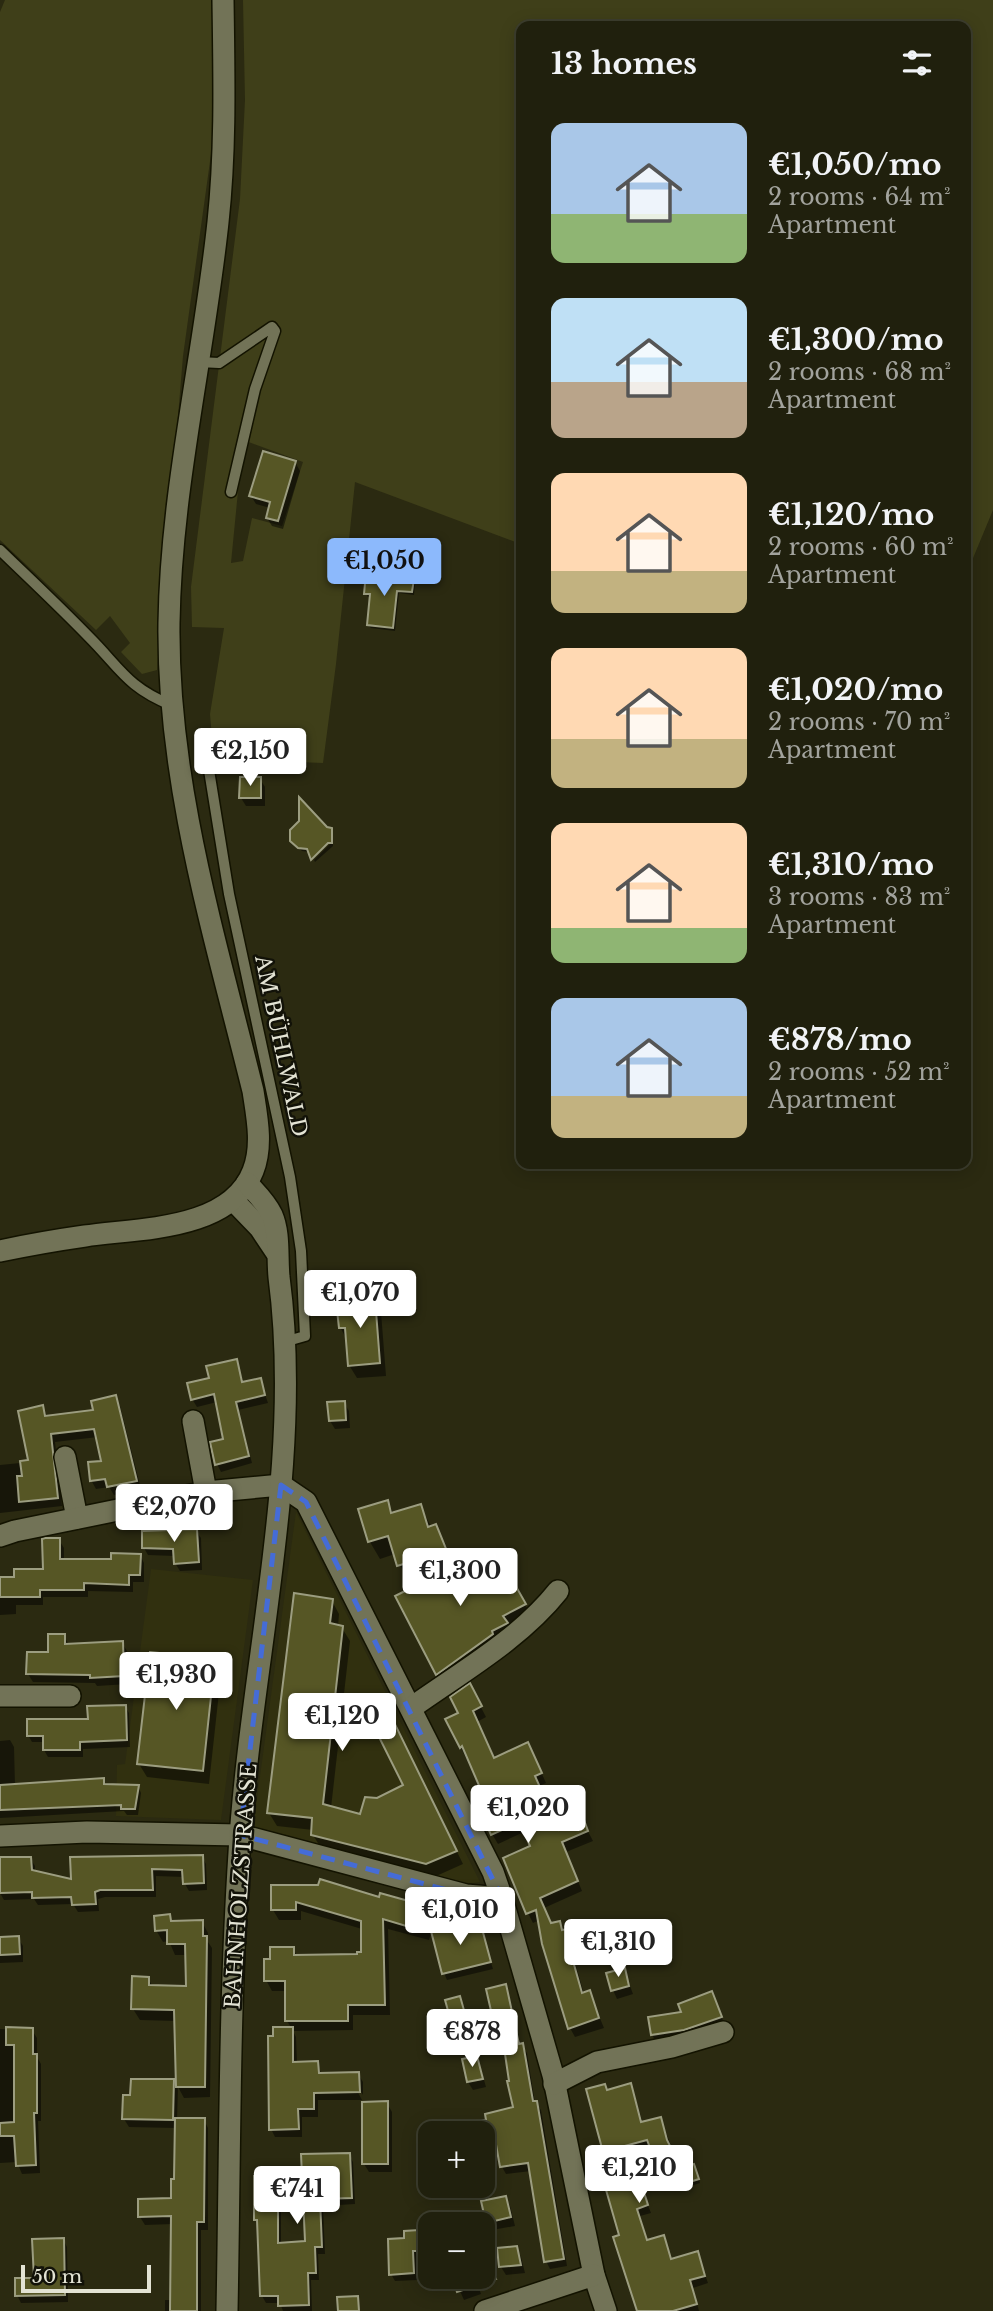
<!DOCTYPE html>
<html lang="en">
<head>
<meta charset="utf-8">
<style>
	:root { --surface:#20200d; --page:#282816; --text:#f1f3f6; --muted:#a2a39d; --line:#3d3e2e; --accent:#8cb9fc }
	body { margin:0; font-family:"Libre Baskerville",serif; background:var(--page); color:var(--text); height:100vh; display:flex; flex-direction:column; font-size:26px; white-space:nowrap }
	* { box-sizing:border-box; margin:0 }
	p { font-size:23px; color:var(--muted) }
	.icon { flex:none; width:38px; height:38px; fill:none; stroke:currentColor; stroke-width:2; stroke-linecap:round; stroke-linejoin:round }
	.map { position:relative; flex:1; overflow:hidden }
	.drawer { position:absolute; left:516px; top:21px; width:455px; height:1148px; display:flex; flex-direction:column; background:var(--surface); border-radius:14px; box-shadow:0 4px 18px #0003,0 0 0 2px var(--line) }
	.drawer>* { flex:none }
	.controls { position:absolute; left:418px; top:2121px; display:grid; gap:14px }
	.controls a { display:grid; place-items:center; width:77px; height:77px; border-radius:14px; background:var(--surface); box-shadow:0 4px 18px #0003,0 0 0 2px var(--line); font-size:35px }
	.scale { position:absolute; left:21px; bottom:18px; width:130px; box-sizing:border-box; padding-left:7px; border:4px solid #e3e3d4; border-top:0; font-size:19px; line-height:24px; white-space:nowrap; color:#e3e3d4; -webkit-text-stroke:5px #121208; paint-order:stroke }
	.price { position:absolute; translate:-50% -60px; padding:0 16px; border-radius:7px; background:#fff; color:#222; font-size:23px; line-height:46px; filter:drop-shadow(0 2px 4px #0008) }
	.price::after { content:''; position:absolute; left:50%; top:42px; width:21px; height:16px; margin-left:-10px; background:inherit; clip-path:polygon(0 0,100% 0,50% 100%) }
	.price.current { background:var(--accent); color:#111 }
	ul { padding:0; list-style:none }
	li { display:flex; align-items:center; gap:21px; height:175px; padding:0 35px }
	li span { display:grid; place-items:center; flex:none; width:196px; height:140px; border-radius:14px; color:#555 }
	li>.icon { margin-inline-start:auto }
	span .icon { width:84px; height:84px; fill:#fffc; stroke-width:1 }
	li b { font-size:30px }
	h2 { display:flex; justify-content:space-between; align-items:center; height:84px; padding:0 35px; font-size:30px }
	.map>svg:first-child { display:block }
	.built { fill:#31300f }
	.green { fill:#3f3f19; fill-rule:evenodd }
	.shadow { fill:#0007 }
	.building { fill:#565625; stroke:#9c9d80; stroke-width:2 }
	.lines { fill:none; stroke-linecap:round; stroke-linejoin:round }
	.lane-casing { stroke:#131300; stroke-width:13 }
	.street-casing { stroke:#131300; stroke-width:24 }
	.secondary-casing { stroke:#131300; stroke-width:24 }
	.lane { stroke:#727357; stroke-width:10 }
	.street { stroke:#727357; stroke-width:21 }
	.secondary { stroke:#727357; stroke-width:21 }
	.marked { fill:none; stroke:#456cd7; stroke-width:5; stroke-dasharray:14 9; stroke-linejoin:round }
	.labels { text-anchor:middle; stroke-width:5; stroke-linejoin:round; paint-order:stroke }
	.street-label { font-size:21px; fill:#e3e3d4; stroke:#121208 }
</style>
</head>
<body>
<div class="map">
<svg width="993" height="2311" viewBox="0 0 993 2311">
	<rect width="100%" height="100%" fill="#2b2a11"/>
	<g class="built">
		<path d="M296 1512 480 1882 464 1885 253 1828Z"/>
		<path d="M151 1569 253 1580 221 1820 116 1816 117 1765 125 1764Z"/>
	</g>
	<g class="green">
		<path d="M5 0H214L212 147 183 356 157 670 142 674 121 652 130 643 110 616 96 630 0 540V12Z"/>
		<path d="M243 0H993V510L966 575V26H522L521 544 355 482 336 664 323 763 227 759 213 749 210 714 224 628 192 627 191 587 240 199 245 100ZM243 440 303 462 282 526 252 518 243 561 231 563Z"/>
	</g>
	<g class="shadow">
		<path d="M295 462 300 471 283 529 272 526 267 518 270 508 256 504 251 496Z"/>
		<path d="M413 580 415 584 414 595 399 593 395 631 371 628 368 625 372 597H368L366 593Z"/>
		<path d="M260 779 265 787V806H246L241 798Z"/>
		<path d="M327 829 331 830 333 836 312 857 310 852 302 851 295 844Z"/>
		<path d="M333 841V846L315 862 314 860Z"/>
		<path d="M374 1299 381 1312 386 1376 357 1378 349 1365 347 1340 340 1327Z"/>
		<path d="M236 1361 244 1384 260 1380 268 1403 238 1410 252 1463 221 1472 217 1464 225 1440 217 1402 197 1407 192 1399 211 1379Z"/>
		<path d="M115 1397 120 1406 141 1489 114 1495 109 1487 96 1489 91 1480 104 1462 98 1437 55 1442 62 1506 0 1513V1465L30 1462 42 1407 47 1416 95 1411Z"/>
		<path d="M344 1403 349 1411 350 1428 335 1429 330 1421Z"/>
		<path d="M387 1502 394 1514 420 1506 432 1528 435 1526 445 1543 455 1568 489 1563 498 1557 535 1622 448 1691 397 1597 442 1575 441 1573 409 1583 395 1554 380 1559 370 1542 361 1510Z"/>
		<path d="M196 1531 201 1538 202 1570 180 1571 175 1563V1556L148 1555 144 1548Z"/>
		<path d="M59 1540 64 1548V1561H112L140 1555 144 1563V1582H133V1592L88 1591V1597H43V1605H16V1614L0 1615V1579H16L45 1570Z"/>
		<path d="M332 1601 339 1614 338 1627 342 1628 350 1641 331 1808 361 1816 377 1800 406 1786 397 1729 463 1864 434 1877 321 1848 313 1835V1830L277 1826 269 1813Z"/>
		<path d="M64 1636 69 1645 122 1643 127 1651 128 1684 97 1686 95 1683 33 1682 28 1674Z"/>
		<path d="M214 1661 221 1674 209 1784 147 1777 139 1764Z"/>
		<path d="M470 1686 486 1717 477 1722 495 1760 533 1754 546 1783 539 1786 559 1831 583 1822 593 1841 566 1852 582 1891 544 1908 551 1925 559 1923 564 1931 585 1928 591 1937 593 1949 572 1952 584 1994 589 1992 604 2028 575 2037 570 2028 539 1920 533 1923 528 1913 505 1859 532 1847 526 1831 498 1844 492 1834 493 1812 447 1720 460 1713Z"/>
		<path d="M125 1706 129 1713 130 1747 83 1749V1757H48L44 1750V1742H32L28 1735 90 1721Z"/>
		<path d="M10 1740 14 1747 15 1786 103 1780 106 1786H138L141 1793 138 1815H127L124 1811 0 1818V1741Z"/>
		<path d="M202 1857 206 1864 207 1890 189 1891 185 1884 184 1877 156 1876V1897H105L98 1899 99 1911 78 1912 73 1904 38 1905 34 1899 4 1900 0 1893V1859L30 1858 35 1866V1872L72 1881Z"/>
		<path d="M273 1887 380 1899 429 1909 435 1919 429 1940 388 1929 390 2015H353V2030L293 2031 296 2037 297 2063H317L322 2075 358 2074 363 2082V2095L357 2084 354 2085 362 2100H318V2117H302V2137H275L271 2129 292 2029 287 2021V1991H272L266 1980 271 1960 293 1949 298 1957 363 1954 362 1929 301 1911V1920H279L273 1910Z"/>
		<path d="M169 1916 173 1923 202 1922 208 1933V1942L212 1948 210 2097 184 2098 178 2087 177 2120H204L208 2128V2230H201V2311H165V2300H172L173 2224 145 2225 140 2217 173 2200 176 2181V2128L129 2127 124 2119 132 2097 173 2081 178 2089 176 2021 140 2020 133 2009 148 1978 153 1987H188L187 1955H175L169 1941 163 1942 156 1930Z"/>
		<path d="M480 1927 493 1969 447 1980 444 1973 465 1931Z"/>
		<path d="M0 1938H18L23 1946V1962L0 1963Z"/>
		<path d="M624 1970 633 1994 617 1999 613 1990Z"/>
		<path d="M505 1986 509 1994 521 2046 527 2053 535 2103 541 2110 567 2266 550 2269 546 2261 531 2171 506 2174 502 2167 499 2147 491 2148 486 2140 515 2108 504 2035H501L497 2027Z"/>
		<path d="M711 1993 725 2025 657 2043 652 2035Z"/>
		<path d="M459 1998 464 2006 472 2036 460 2040 455 2031Z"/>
		<path d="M0 2022V2029L32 2030 37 2038V2057L41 2064V2121H38L40 2173 22 2174 17 2162 0 2163Z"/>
		<path d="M476 2058 480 2066 486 2087 473 2090 468 2082Z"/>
		<path d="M630 2085 634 2093 643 2124 661 2119 677 2162 665 2166 661 2159 658 2160 652 2147 624 2154 633 2187 640 2185 651 2213 640 2216 648 2242 663 2237 672 2261 697 2253 708 2283 693 2288 699 2311H640L622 2236 605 2154 608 2091Z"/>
		<path d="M363 2102 387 2103 392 2112V2172H369L364 2164Z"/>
		<path d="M349 2155 353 2162 355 2204 323 2206 325 2254H318L319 2280H311L312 2311H283L280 2303H266L262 2296 259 2224 256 2219 277 2178 281 2185V2244L307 2243 302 2156Z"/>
		<path d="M696 2169 700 2183 684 2188 682 2184Z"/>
		<path d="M506 2198 510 2206 515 2226 492 2230 488 2222Z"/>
		<path d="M418 2232 423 2239V2258H416L417 2280 395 2281 391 2274 406 2240Z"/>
		<path d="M63 2239 67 2247 68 2302 21 2303 17 2295 35 2279Z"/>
		<path d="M516 2248 521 2257 525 2273 506 2275 501 2267Z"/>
		<path d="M454 2277H475L481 2294 464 2300Z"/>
	</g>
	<g class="building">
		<path d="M263 451 296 461 278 521 266 518 270 502 249 496Z"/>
		<path d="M366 573 414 579 412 592 397 591 393 628 367 625 370 594H364Z"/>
		<path d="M240 777H261V798H239Z"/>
		<path d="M299 797 327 827 332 828V843H328L311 860 307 849 298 848 290 841V830L299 821Z"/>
		<path d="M375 1298 380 1363 348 1366 345 1328H339L336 1301Z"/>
		<path d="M237 1359 242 1382 261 1378 265 1395 236 1402 249 1456 215 1465 210 1442 223 1439 214 1394 191 1400 187 1383 209 1378 206 1366Z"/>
		<path d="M116 1395 137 1481 107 1487 105 1479 90 1481 88 1462 101 1461 94 1429 51 1434 58 1498 19 1502 17 1476H22L20 1461 28 1460 18 1411 43 1405 45 1416 93 1410 91 1401Z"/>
		<path d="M345 1401 346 1420 329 1421 327 1402Z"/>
		<path d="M388 1500 391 1513 421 1504 428 1527 436 1524 447 1551 397 1566 388 1536 368 1542 358 1509Z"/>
		<path d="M197 1529 199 1562 174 1564 173 1549 142 1548V1531Z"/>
		<path d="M45 1538H60V1559H111V1553L141 1554 140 1575H129V1585L84 1583V1590H40V1597H0V1577H14V1569H43L42 1539Z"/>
		<path d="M485 1551 490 1560 498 1555 526 1604 503 1616 508 1623 492 1631 493 1634 436 1675 395 1596Z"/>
		<path d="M294 1593 333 1599 330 1623 343 1626 323 1804 360 1814 365 1797 377 1798 403 1785 372 1723 390 1714 457 1851 426 1864 311 1835 312 1818 267 1813Z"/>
		<path d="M48 1634H65V1644L123 1641 124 1676 90 1678V1675L26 1674 27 1652H48Z"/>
		<path d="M150 1652 215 1659 203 1771 137 1764Z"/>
		<path d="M470 1683 482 1706 473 1711 494 1758 528 1742 542 1773 535 1776 559 1830 584 1820 588 1831 562 1842 578 1881 540 1898 551 1923 560 1921 562 1930 586 1926 589 1939 568 1943 582 1993 590 1990 599 2018 568 2029 542 1944 536 1910 526 1914 503 1858 530 1846 520 1822 491 1835 482 1815 490 1811 462 1746 460 1748 445 1719 458 1713 450 1697Z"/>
		<path d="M126 1705 127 1740 80 1742V1750H43V1736H27V1719H88L87 1706Z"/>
		<path d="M104 1778V1784L139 1785 135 1809H121V1805L0 1810V1785Z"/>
		<path d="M203 1855 204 1883 183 1884 182 1870 152 1869 153 1890H100L95 1892 96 1904 72 1905 71 1897 32 1898V1892L0 1893V1857H31L32 1870 71 1879 70 1857Z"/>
		<path d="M320 1879 379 1897 380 1893 430 1907 423 1931 383 1919 385 2005H348V2021H285V1981H264V1959H270V1947H294V1955L357 1954V1952H361V1921L296 1902V1910H271V1885H318Z"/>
		<path d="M170 1914 171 1921 203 1920V1936H207L205 2087H176L174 2010 131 2009 132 1976 149 1977V1985L186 1986 185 1944H167V1930L155 1931 154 1916Z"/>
		<path d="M461 1919 465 1929 481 1925 491 1962 442 1974 431 1931Z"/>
		<path d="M19 1936 20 1954 0 1955V1937Z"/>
		<path d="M625 1968 629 1986 611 1991 606 1973Z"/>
		<path d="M506 1984 519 2044 523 2043 533 2101H537L564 2259 544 2262 528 2163 500 2167 495 2139 484 2141 481 2120H486L485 2114 513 2107 507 2081H509L501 2027 495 2028 486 1989Z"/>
		<path d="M712 1991 722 2017 684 2030 651 2035 648 2017 681 2012 678 2004Z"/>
		<path d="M460 1996 469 2028 454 2032 445 2000Z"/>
		<path d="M6 2027 33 2028V2054H37V2113H34L36 2165 16 2166 14 2136H0V2123L14 2122V2045H6Z"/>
		<path d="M273 2027H293V2062L318 2061 319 2073 359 2072 360 2092 314 2093V2109H298L299 2129 269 2130 268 2036H273Z"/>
		<path d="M477 2056 483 2079 467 2082 462 2059Z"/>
		<path d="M131 2079H174L173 2120 122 2119 123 2095H130Z"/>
		<path d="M631 2083 641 2122 661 2117 667 2140 674 2154 659 2159 656 2152 652 2153 647 2140 621 2147 632 2186 641 2183 648 2205 637 2209 647 2240 664 2235 671 2259 698 2251 705 2276 690 2280 697 2304 673 2311H637L613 2237 619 2235 596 2155 603 2152 586 2089 605 2084 607 2090Z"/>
		<path d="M388 2101V2164H362V2102Z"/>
		<path d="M175 2118H205L204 2222H197V2311H170L171 2216 138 2217V2199L171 2198V2179H174Z"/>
		<path d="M350 2153 352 2198 320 2199 322 2247H315L316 2273H308L309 2305 278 2306V2296H260L257 2220H254V2176H278V2243L305 2241 301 2154Z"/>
		<path d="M694 2164 699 2179 680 2185 676 2169Z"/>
		<path d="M506 2196 511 2217 486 2223 481 2201Z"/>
		<path d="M419 2230 420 2251H413L414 2273 389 2275 388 2239 404 2238V2231Z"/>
		<path d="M64 2238 65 2295 15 2296V2278H34L32 2239Z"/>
		<path d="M517 2246 521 2265 499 2267 497 2248Z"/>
		<path d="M452 2277H495L496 2279 457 2292Z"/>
		<path d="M358 2296 359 2311H338L337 2297Z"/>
	</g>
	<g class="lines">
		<defs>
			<g id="lane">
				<path d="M199 362 219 363 272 327 275 331 255 389 231 492"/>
				<path d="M0 550C30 579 60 607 89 637 120 668 127 687 171 705"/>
				<path d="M208 764 229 894 290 1177 301 1251 305 1336 284 1342"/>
			</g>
			<g id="street">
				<path d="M193 1421 206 1492"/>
				<path d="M65 1457 77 1518"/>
				<path d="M0 1536 15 1531 206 1492 281 1485 306 1502 493 1872 502 1898 553 2075 594 2275 606 2311"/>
				<path d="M0 1696H70"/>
				<path d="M411 1708C460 1673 520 1639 558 1591"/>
				<path d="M0 1836 87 1832 240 1835 466 1895 502 1898"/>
				<path d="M554 2084 597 2062 672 2047 723 2032"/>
				<path d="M485 2311 594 2275"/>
			</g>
			<g id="secondary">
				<path d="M233 1200 260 1228 276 1252"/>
				<path d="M0 1251C28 1245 57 1240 85 1236 138 1228 230 1231 253 1171 263 1146 257 1117 253 1091 215 937 167 783 169 623 171 488 204 355 218 222 226 148 224 74 223 0"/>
				<path d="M227 2311C230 2158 229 2005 239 1853 250 1664 304 1466 279 1277 277 1257 280 1233 272 1215 266 1202 256 1193 247 1183"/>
			</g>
		</defs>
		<use href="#lane" class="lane-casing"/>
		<use href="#street" class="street-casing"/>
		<use href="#secondary" class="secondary-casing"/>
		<use href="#lane" class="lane"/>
		<use href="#street" class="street"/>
		<use href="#secondary" class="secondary"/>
	</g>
	<path class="marked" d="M281 1485 306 1502 502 1898 466 1895 240 1835Z"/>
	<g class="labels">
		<g class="street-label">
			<text transform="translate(281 1046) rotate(78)" y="7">AM BÜHLWALD</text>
			<text transform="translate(241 1886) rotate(-86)" y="7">BAHNHOLZSTRASSE</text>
		</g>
	</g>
</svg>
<div class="controls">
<a>+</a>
<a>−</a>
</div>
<div class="scale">50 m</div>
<b class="price current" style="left:384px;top:598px">€1,050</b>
<b class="price" style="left:250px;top:788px">€2,150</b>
<b class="price" style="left:360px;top:1330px">€1,070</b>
<b class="price" style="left:174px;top:1544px">€2,070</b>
<b class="price" style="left:460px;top:1608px">€1,300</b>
<b class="price" style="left:176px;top:1712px">€1,930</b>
<b class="price" style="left:342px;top:1753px">€1,120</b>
<b class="price" style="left:528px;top:1845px">€1,020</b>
<b class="price" style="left:460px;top:1947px">€1,010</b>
<b class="price" style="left:618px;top:1979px">€1,310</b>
<b class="price" style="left:472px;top:2069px">€878</b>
<b class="price" style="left:639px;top:2205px">€1,210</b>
<b class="price" style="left:297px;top:2226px">€741</b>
<section class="drawer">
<h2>13 homes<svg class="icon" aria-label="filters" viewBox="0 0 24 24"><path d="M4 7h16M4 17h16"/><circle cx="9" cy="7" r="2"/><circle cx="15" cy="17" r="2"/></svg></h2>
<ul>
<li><span style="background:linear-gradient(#a9c7e8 65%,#8fb573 0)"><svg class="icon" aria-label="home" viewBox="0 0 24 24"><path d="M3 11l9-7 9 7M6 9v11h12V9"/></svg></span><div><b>€1,050/mo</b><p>2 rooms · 64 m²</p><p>Apartment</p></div></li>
<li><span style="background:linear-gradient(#bfe0f5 60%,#b9a48a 0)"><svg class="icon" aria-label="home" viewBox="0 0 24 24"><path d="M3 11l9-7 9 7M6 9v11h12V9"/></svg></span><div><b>€1,300/mo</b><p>2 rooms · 68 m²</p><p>Apartment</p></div></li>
<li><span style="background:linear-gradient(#ffd9b3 70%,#c2b280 0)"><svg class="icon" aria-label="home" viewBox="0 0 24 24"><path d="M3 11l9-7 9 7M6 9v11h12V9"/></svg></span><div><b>€1,120/mo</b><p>2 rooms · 60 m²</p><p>Apartment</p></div></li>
<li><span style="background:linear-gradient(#ffd9b3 65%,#c2b280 0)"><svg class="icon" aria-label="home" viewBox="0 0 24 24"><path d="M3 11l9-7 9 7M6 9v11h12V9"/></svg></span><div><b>€1,020/mo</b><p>2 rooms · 70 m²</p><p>Apartment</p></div></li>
<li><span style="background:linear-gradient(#ffd9b3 75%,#8fb573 0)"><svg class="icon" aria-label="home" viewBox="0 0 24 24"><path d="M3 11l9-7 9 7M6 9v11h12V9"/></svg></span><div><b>€1,310/mo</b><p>3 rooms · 83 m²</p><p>Apartment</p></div></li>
<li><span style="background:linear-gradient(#a9c7e8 70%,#c2b280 0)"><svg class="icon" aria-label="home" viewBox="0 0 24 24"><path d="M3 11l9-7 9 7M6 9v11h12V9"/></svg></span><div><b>€878/mo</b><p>2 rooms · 52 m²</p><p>Apartment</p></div></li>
</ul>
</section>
</div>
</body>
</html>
